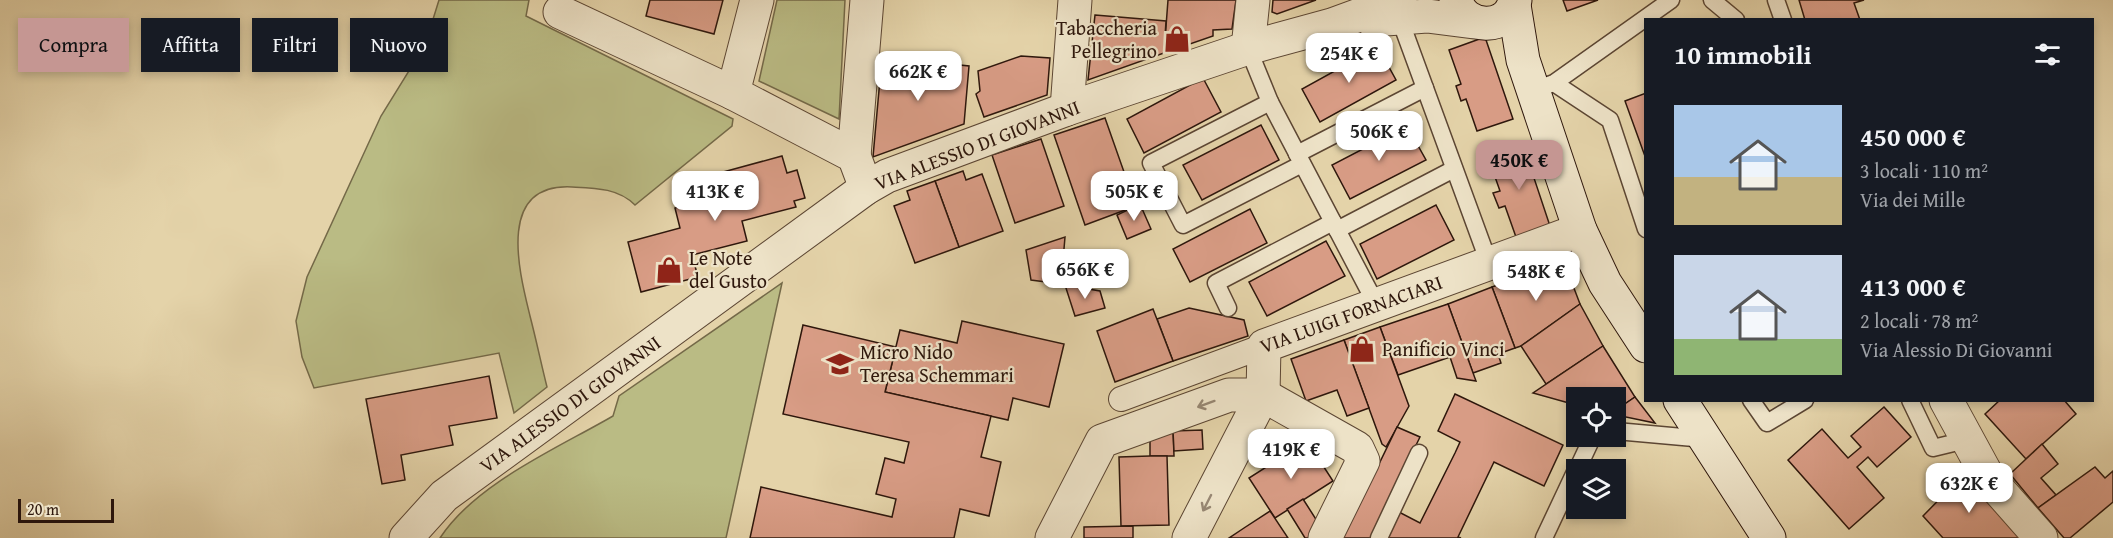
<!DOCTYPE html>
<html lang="it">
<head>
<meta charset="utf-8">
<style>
	:root { --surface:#171b24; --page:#242831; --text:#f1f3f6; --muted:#9ea1a6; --accent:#c59692 }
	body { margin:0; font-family:"Gentium Book Plus",serif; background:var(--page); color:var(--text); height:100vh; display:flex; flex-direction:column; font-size:22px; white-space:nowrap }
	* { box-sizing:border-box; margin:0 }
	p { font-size:20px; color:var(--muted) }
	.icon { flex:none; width:33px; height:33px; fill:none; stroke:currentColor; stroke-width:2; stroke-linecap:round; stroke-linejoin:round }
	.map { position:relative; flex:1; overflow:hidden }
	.panel { position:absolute; left:1644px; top:18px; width:450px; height:384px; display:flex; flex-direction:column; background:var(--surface); border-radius:0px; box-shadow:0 3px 9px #0003 }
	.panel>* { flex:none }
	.hud { position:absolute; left:18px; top:18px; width:570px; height:54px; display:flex; gap:12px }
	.buttons { position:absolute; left:1566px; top:387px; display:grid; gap:12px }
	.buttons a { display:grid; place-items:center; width:60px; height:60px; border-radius:0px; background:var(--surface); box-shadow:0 3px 9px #0003; font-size:30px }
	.scale { position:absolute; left:18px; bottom:15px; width:96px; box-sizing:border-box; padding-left:6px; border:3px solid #2e170c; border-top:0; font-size:16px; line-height:21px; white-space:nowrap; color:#2e170c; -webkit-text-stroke:4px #ede2c7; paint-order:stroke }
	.price { position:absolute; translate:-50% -51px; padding:0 14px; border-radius:12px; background:#fff; color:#222; font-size:20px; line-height:39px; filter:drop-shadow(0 2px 3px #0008) }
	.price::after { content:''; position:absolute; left:50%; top:36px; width:18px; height:14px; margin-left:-9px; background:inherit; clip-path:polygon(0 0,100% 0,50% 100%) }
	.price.selected { background:var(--accent); color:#111 }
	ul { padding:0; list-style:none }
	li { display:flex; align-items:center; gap:18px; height:150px; padding:0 30px }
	li span { display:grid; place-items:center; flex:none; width:168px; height:120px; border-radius:0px; color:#555 }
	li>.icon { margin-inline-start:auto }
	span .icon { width:72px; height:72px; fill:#fffc; stroke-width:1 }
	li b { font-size:26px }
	h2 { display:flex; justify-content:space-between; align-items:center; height:72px; padding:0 30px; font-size:26px }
	.tag { padding:0 21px; border-radius:0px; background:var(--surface); box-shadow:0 3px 9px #0003; font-size:21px; line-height:54px }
	.tag.selected { background:var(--accent); color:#111 }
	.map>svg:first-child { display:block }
	.green { fill:#babb84; stroke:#746948; stroke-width:1.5 }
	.building { fill:#d89c85; stroke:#2e170c; stroke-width:1.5 }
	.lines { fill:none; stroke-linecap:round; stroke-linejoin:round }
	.service-casing { stroke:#5c4633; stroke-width:19 }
	.pedestrian-casing { stroke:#5c4633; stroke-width:26 }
	.minor-casing { stroke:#5c4633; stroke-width:35 }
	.tertiary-casing { stroke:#5c4633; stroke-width:35 }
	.secondary-casing { stroke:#2e170c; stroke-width:35 }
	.service { stroke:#ede2c7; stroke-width:16 }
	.pedestrian { stroke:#ede2c7; stroke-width:24 }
	.minor { stroke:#ede2c7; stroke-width:33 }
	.tertiary { stroke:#ede2c7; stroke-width:33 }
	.secondary { stroke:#ede2c7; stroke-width:33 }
	.oneway { stroke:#978773 }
	.labels { text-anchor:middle; stroke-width:4.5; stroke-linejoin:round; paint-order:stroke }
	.poi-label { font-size:20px; fill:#2e170c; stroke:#ede2c7; text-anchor:start }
	.street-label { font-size:20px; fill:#2e170c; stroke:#ede2c7 }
</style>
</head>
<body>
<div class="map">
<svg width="2113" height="538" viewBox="0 0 2113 538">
	<rect width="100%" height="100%" fill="#e4d3a9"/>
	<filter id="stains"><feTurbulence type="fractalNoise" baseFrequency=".00333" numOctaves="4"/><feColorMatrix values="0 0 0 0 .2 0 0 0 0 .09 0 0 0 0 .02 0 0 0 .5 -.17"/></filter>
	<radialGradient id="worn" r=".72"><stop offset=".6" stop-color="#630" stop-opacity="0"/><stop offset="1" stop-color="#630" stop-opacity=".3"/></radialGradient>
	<g class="green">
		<path d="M439 0H529L526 16 733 119 732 126 635 205C618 188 595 188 572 187 496 183 519 271 530 316 536 339 541 363 547 387L514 413 499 353 314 388 302 357 296 321 307 277 381 116 425 45Z"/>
		<path d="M777 0H845L839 119 759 81Z"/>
		<path d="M782 283 726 538H440C476 483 558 448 613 416L619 396Z"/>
	</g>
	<g class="building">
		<path d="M650 0H723L714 34 646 16Z"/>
		<path d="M1168 0H1236L1232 29 1213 30V36L1164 53Z"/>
		<path d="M1273 0H1316L1277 14 1272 12Z"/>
		<path d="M1563 0H1598L1567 11Z"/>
		<path d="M1799 0H1864L1854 3 1860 20H1805Z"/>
		<path d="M1095 15 1166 21 1164 53 1088 80Z"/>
		<path d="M1485 37 1513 119 1477 131 1466 99 1461 101 1456 86 1461 84 1449 50Z"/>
		<path d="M1378 47 1396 80 1320 122 1302 89Z"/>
		<path d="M1021 56 1050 58 1047 95 984 117 976 94 980 91 978 71Z"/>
		<path d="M882 57 969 66 964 124 873 157Z"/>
		<path d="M1203 78 1221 112 1144 153 1127 119Z"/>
		<path d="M1646 93V159L1625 101Z"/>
		<path d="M1105 118 1136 206 1085 225 1054 135Z"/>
		<path d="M1261 125 1279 160 1202 200 1183 165Z"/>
		<path d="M1407 126 1426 160 1350 199 1332 165Z"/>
		<path d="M1041 139 1064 206 1015 223 992 155Z"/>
		<path d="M1523 145 1550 226 1516 237 1505 206 1499 208 1493 193 1500 191 1488 157Z"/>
		<path d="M782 156 787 173 797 170 805 198 794 201 796 207 742 221 747 241 692 255 698 277 641 292 628 242 680 228 675 208 729 194 723 172Z"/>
		<path d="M963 171 966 180 982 174 1003 231 959 247 935 181Z"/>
		<path d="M935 181 959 247 915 263 894 206 910 200 907 191Z"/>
		<path d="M1140 204 1151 229 1127 239 1117 215Z"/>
		<path d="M1436 205 1454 240 1377 279 1360 244Z"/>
		<path d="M1250 209 1267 243 1190 282 1173 249Z"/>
		<path d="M1065 237 1061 284 1031 280 1026 250Z"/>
		<path d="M1326 241 1345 276 1267 316 1249 282Z"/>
		<path d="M1564 262 1580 304 1521 346 1515 348 1492 287Z"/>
		<path d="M1065 285 1100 291 1105 308 1075 316Z"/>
		<path d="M1492 287 1515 348 1498 354 1501 363 1473 373 1448 304Z"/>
		<path d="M1448 304 1476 381 1457 378 1450 357 1398 375 1380 327Z"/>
		<path d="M1580 304 1603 346 1546 384 1521 346Z"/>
		<path d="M1189 308 1244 320 1248 336 1173 361 1157 319Z"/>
		<path d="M1153 309 1173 361 1115 382 1097 331Z"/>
		<path d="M962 321 1064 344 1049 407 1013 398 1008 420 885 392 900 330 957 343Z"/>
		<path d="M803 325 896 347 885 392 991 416 981 457 1001 462 989 516 960 509 954 538H750L761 487 892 517 896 499 876 494 885 458 904 463 909 442 783 414Z"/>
		<path d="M1380 327 1409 406 1386 447 1382 444 1344 340Z"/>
		<path d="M1344 340 1369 408 1347 416 1337 390 1306 401 1291 359Z"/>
		<path d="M1603 346 1635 397 1616 410V398H1576V405L1533 393Z"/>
		<path d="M489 376 497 418 449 426 453 445 401 455 405 480 382 484 366 399Z"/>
		<path d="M1455 394 1563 445 1544 486 1494 462 1458 537 1461 538H1386L1399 512 1420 523 1455 453 1460 442 1438 431Z"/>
		<path d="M1635 397 1655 423 1616 415V410Z"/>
		<path d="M2000 400H2064L2076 414 2026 459 1985 414Z"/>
		<path d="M1884 407 1911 437 1877 467 1868 457 1857 467 1884 498 1849 529 1788 460 1822 429 1848 458 1861 447 1851 436Z"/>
		<path d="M1397 427 1420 437 1371 538H1343Z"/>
		<path d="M1173 429 1174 456H1150V438Z"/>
		<path d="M1202 430 1203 449 1174 451 1173 431Z"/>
		<path d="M1307 441 1333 481 1275 518 1249 478Z"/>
		<path d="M2042 444 2058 464 2041 478 2056 495 2038 508 2010 474Z"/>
		<path d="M1150 456H1167L1169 525 1121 526 1119 457Z"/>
		<path d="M2095 467 2105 478 2113 471V502L2070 538H2064L2038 508Z"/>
		<path d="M1967 471 2024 538H1943L1923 516Z"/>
		<path d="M1303 499 1319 524 1312 538H1305L1287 509Z"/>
		<path d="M1270 511 1288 538H1229L1244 528Z"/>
		<path d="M1133 526V538H1084V527Z"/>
	</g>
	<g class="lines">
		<defs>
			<g id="service">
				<path d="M1712 0 1736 20"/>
				<path d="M1776 0 1783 20"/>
				<path d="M1399 17 1489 263"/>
				<path d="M1248 48 1270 102 1376 304"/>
				<path d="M1554 83 1610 120 1646 229"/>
				<path d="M1545 86 1554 83 1671 0"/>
				<path d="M1270 102 1151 163 1183 225 1302 164"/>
				<path d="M1297 154 1425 88"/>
				<path d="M1337 230 1454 169"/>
				<path d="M1228 308 1216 283 1333 222"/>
				<path d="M1751 400 1767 423 1805 400"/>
				<path d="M1910 400 1933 448 1966 440"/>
				<path d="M1616 431 1705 439"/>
				<path d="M1577 470 1593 436"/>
				<path d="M1379 538 1419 453"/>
				<path d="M1544 538 1576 470"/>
			</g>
			<path id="pedestrian" d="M1121 399 1264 346"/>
			<g id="minor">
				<path d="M757 0 733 93 854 156 866 188"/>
				<path d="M560 12 733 93"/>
				<path d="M1248 48 1253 0"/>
				<path d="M1067 109 1075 0"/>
				<path d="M854 156 867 0"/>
				<path d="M1263 395 1357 448 1363 461 1325 538"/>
				<path d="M1946 400 1989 479 2041 538"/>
				<path d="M1052 538 1102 441 1229 395H1263"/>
				<path d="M1189 538 1263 395 1264 346 1580 230"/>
			</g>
			<g id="tertiary">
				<path d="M1372 20 1427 16 1474 22"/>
				<path d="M406 538 444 496 866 188 887 176 1067 109 1248 48 1332 25 1400 0"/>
			</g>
			<g id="secondary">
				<path d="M1456 0C1463 30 1509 32 1515 0"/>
				<path d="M1514 5 1523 60 1580 230 1605 283 1646 346"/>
				<path d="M1680 400 1769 538"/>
			</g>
		</defs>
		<use href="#service" class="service-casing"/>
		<use href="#pedestrian" class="pedestrian-casing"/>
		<use href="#minor" class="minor-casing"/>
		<use href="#tertiary" class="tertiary-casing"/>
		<use href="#secondary" class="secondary-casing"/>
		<use href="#service" class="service"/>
		<use href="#pedestrian" class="pedestrian"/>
		<use href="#minor" class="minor"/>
		<use href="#tertiary" class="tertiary"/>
		<use href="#secondary" class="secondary"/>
	</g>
	<defs><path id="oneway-shaft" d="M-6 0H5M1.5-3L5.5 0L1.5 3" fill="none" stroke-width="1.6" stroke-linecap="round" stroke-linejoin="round" transform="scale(1.5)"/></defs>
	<g class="oneway">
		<use href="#oneway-shaft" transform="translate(1206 404) rotate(160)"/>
		<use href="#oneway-shaft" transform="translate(1207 503) rotate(117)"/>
	</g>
	<defs>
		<symbol id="shop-bare" viewBox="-9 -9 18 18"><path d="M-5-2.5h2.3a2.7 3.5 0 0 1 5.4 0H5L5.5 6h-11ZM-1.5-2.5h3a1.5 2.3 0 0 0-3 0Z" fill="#8f2418" stroke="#ede2c7" stroke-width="2.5" paint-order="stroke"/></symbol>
		<symbol id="school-bare" viewBox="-9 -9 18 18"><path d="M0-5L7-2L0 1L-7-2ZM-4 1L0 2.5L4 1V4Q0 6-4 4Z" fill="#8f2418" stroke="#ede2c7" stroke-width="2.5" paint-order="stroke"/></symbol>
	</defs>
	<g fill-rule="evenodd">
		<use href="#shop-bare" x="1158" y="20" width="38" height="38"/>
		<use href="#shop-bare" x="650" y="251" width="38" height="38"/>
		<use href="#shop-bare" x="1343" y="330" width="38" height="38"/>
		<use href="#school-bare" x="821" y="345" width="38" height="38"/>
	</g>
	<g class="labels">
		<g class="poi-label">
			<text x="1157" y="35" text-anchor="end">Tabaccheria<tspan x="1157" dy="23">Pellegrino</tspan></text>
			<text x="689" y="265">Le Note<tspan x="689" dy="23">del Gusto</tspan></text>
			<text x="1382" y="356">Panificio Vinci</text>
			<text x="860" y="359">Micro Nido<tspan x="860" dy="23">Teresa Schemmari</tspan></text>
		</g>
		<g class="street-label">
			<text transform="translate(977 145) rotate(-21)" y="7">VIA ALESSIO DI GIOVANNI</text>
			<text transform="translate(1351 314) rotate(-20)" y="7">VIA LUIGI FORNACIARI</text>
			<text transform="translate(570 404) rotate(-36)" y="7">VIA ALESSIO DI GIOVANNI</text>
		</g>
	</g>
	<rect width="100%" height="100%" filter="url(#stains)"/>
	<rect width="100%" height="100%" fill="url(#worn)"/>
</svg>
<div class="buttons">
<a><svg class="icon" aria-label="locate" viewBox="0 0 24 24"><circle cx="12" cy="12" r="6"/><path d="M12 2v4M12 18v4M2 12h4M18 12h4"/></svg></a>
<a><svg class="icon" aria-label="layers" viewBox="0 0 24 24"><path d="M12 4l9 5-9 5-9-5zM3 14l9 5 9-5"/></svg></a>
</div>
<div class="scale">20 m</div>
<b class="price" style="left:1349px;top:84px">254K €</b>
<b class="price" style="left:918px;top:102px">662K €</b>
<b class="price" style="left:1379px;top:162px">506K €</b>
<b class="price selected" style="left:1519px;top:191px">450K €</b>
<b class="price" style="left:715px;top:222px">413K €</b>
<b class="price" style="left:1134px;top:222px">505K €</b>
<b class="price" style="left:1085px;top:300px">656K €</b>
<b class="price" style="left:1536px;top:302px">548K €</b>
<b class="price" style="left:1291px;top:480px">419K €</b>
<b class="price" style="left:1969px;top:514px">632K €</b>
<div class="hud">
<a class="tag selected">Compra</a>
<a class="tag">Affitta</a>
<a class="tag">Filtri</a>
<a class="tag">Nuovo</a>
</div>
<section class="panel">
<h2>10 immobili<svg class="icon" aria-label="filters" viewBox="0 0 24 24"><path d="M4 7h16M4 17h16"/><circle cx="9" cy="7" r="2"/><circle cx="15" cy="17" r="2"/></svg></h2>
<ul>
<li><span style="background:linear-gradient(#a9c7e8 60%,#c2b280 0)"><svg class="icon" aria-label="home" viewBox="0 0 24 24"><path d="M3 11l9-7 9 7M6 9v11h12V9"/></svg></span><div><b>450 000 €</b><p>3 locali · 110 m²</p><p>Via dei Mille</p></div></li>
<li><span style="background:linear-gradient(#c9d6e8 70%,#8fb573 0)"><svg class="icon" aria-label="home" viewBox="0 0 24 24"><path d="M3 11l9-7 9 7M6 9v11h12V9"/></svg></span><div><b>413 000 €</b><p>2 locali · 78 m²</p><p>Via Alessio Di Giovanni</p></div></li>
</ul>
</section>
</div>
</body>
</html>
